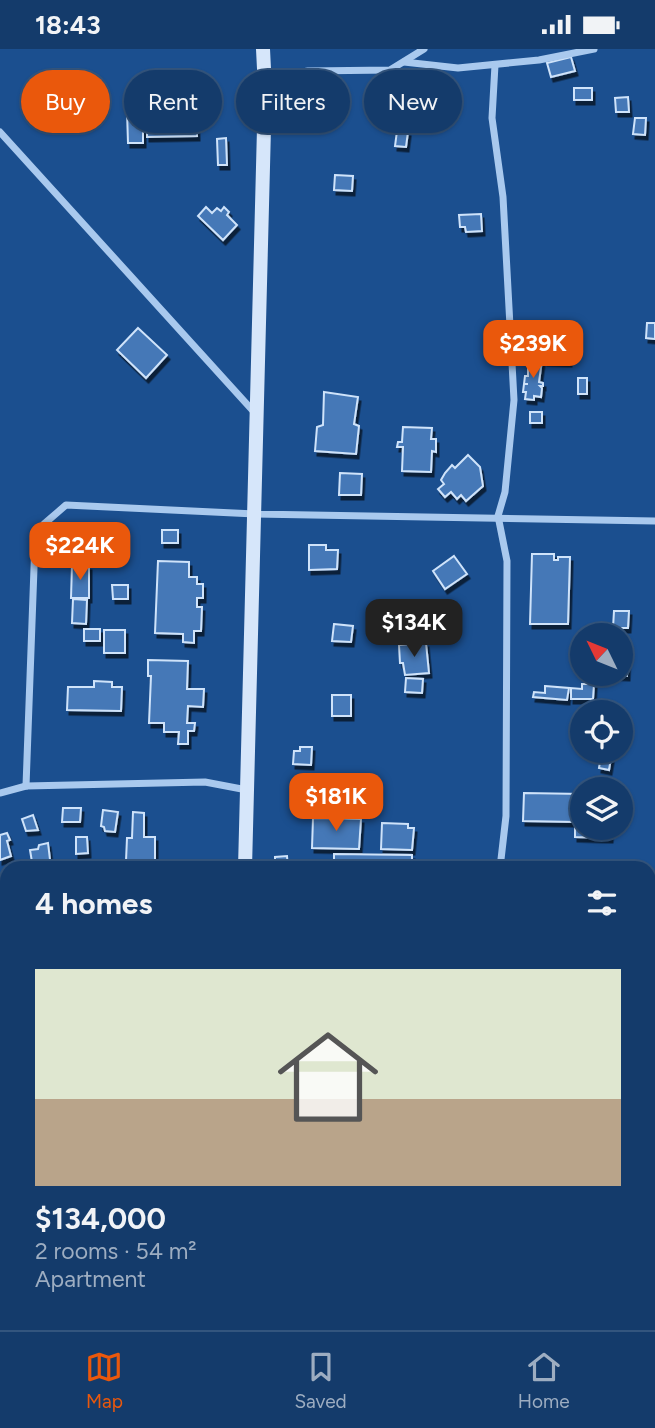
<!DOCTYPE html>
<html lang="en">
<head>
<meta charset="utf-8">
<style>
	:root { --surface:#143b6b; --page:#214673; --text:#f1f3f6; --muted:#9dadc1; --line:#33557e; --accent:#ea580c }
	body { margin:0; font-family:Figtree,sans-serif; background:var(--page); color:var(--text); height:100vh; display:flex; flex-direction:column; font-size:26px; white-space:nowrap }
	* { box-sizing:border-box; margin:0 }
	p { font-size:23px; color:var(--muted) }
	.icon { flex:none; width:38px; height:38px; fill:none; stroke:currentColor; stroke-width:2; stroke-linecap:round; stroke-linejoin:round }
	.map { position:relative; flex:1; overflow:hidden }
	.drawer { position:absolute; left:0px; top:812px; width:656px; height:469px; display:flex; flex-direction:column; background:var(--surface); border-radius:21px 21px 0 0; box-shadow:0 2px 5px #0004,0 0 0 2px var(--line) }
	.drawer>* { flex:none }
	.top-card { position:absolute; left:21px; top:21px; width:614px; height:63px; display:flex; gap:14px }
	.needle { width:46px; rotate:313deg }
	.fabs { position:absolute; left:570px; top:574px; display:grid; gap:14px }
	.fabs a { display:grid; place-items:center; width:63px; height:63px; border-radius:50%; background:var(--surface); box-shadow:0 2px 5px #0004,0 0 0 2px var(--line); font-size:35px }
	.price { position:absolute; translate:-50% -60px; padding:0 16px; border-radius:14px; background:var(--accent); color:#fff; font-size:23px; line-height:46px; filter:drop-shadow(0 2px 4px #0008) }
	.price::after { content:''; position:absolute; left:50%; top:42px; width:21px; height:16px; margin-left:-10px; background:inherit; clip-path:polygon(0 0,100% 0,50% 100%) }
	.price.on { background:#222; color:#fff }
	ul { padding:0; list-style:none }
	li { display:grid; align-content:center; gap:14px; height:371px; padding:0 35px }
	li+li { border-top:2px solid var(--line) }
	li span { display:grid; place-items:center; height:217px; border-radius:0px; color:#555 }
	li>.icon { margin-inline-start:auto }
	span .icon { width:126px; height:126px; fill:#fffc; stroke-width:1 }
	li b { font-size:30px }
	h2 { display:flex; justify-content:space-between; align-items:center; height:84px; padding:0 35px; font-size:30px }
	.tag { padding:0 24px; border-radius:32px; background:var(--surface); box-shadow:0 2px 5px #0004,0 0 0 2px var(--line); font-size:24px; line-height:63px }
	.tag.on { background:var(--accent); color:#fff }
	.status { display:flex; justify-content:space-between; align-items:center; height:49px; padding:0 35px; background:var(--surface); direction:ltr }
	.status svg { height:19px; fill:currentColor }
	.tabs { display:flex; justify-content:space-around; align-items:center; height:98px; border-top:2px solid var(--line); background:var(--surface); font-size:19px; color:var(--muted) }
	.tabs a { display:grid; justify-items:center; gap:4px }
	.tabs .on { color:var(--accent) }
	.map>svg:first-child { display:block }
	.building { fill:#4478b7; stroke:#cfe3fa; stroke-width:2; filter:url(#shadow) }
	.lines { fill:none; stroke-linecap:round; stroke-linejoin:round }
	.minor { stroke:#a9c9ee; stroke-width:7 }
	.secondary { stroke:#d6e6fa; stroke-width:14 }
</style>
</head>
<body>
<div class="status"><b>18:43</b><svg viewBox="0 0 49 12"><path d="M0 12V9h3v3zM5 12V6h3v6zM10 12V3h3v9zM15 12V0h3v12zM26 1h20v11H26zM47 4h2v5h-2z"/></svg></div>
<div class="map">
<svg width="655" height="1281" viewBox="0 0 655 1281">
	<defs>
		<filter id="shadow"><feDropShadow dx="2.5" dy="4.5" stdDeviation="0" flood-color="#0009"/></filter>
	</defs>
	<rect width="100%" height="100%" fill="#1b4f8f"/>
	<g class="building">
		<path d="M571 8 575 22 551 28 547 14Z"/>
		<rect x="574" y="39" width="18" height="12"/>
		<path d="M628 48 629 63H616L615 49Z"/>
		<path d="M391 53H405V66H390Z"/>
		<path d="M127 62H143V94H128Z"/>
		<path d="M196 67 197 87 147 88V68Z"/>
		<path d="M404 67H417L416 78 404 77Z"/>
		<path d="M635 69H646L645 86 633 85Z"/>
		<path d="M397 82 408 83 406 98 395 97Z"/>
		<path d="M226 89 227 116H218L217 90Z"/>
		<path d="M335 126 353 127 352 142 334 141Z"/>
		<path d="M206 158 212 164 217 159 221 162 224 158 229 163 227 166 237 176 223 191 198 167Z"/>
		<path d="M481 165 482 182 466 183 465 178H460L459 166Z"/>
		<path d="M647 274H655V290L646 289Z"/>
		<path d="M138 279 167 306 146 329 117 301Z"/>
		<path d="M546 295 570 297 569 313 545 312Z"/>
		<path d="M528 309 542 311 539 333 543 334V337H540L542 339 541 348 534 347V351L525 350 526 343H523L524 335H528H524L525 327H528Z"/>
		<rect x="578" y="329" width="9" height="16"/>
		<path d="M324 343 358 348 354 375 359 377 356 405 315 402 317 378 323 376Z"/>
		<rect x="530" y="363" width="12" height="11"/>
		<path d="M403 378 432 379 431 390H436V403L432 402 431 423 402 422 403 398H397L398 393H402Z"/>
		<path d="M468 406 480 418 483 437 466 452 461 446 457 450 451 443 445 448 438 440 444 435 441 431 445 424 452 416 455 419Z"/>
		<path d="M340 424 362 425 361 446H339Z"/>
		<rect x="162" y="481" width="16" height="13"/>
		<path d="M309 496H326V501H338L337 520 309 521Z"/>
		<path d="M532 505H554V511H558V508H570L568 575H530Z"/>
		<path d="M454 507 467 525 445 540 433 522Z"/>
		<path d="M158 512 189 513V528H197V535H203V549H197V558H202L201 582H194V594L183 593V585L155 584Z"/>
		<path d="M72 516 89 517V549H71Z"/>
		<path d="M112 536H128V550H113Z"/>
		<path d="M73 550 87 551 86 575 72 574Z"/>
		<path d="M614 562H629L628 579H613Z"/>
		<path d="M334 575 353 577 351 593 332 592Z"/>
		<rect x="84" y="580" width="16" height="12"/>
		<rect x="104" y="581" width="21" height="23"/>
		<path d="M621 591H628L627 627 611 626 621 625Z"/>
		<path d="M426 594 429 624 405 626 403 614H400L399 596Z"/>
		<path d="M148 611 188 612 187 640H204L203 658 188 657 187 674H195L194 682H188V695H178L179 683H164V674H149L151 627H148Z"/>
		<path d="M406 629 423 630 422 644 405 643Z"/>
		<path d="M94 632 112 633V638H122L121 662 67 661 68 638H94Z"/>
		<path d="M582 635H594L593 650H571V639L582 640Z"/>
		<path d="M545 637 569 639 567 651 533 648 534 643 545 644Z"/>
		<rect x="332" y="646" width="19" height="21"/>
		<path d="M300 698H312L311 716 293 715 294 702H300Z"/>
		<path d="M601 707 611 709 609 721 599 719Z"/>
		<path d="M524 744 583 745V779H611L610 789 575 788V773L523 772Z"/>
		<path d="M63 759H81L80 773H62Z"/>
		<path d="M103 761 118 763 115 783 105 782 104 778 101 777Z"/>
		<path d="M133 763 144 764V788H155V812H126L127 789H132Z"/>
		<path d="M33 766 38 781 26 782 22 770Z"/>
		<path d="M313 769 361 770 359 800 312 799Z"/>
		<path d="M382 774 408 775V779H414L412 801 381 800Z"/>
		<path d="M7 784 10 791 7 792 11 807 0 811V786Z"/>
		<path d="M76 788H87L88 804 76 805Z"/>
		<path d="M48 794 51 819H46V817L33 819 30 801 38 800 39 796Z"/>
		<path d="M334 805 412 806V819H334Z"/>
		<path d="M287 807 288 819H275V808Z"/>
		<path d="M0 1090H4L7 1109V1117L0 1118Z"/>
		<path d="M7 1252V1272L0 1274V1254Z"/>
		<path d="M198 1274H253L254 1281H199Z"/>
	</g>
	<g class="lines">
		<g class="minor">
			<path d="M404 13 458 19 539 11 594 0"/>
			<path d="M495 16 492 69 503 148 514 351 505 443 498 467 507 512 506 767 500 819"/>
			<path d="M265 29 308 22 390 21 424 0"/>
			<path d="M0 83 254 363"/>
			<path d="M26 737 35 492 44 475 66 456 255 465 655 472"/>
			<path d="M0 744 26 737 205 733 247 741"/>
			<path d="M0 911 7 909"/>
			<path d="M0 1061 7 1059"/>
			<path d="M0 1219 7 1217"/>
			<path d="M112 1274 113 1281"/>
		</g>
		<g class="secondary">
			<path d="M245 819 265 40 263 0"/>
			<path d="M287 1274 288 1281"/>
		</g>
	</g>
</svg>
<div class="fabs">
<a><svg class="needle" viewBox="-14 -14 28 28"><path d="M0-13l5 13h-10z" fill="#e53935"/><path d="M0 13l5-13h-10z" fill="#9dadc1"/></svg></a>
<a><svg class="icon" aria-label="locate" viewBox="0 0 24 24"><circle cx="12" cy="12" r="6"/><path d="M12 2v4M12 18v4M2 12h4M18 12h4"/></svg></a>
<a><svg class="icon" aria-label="layers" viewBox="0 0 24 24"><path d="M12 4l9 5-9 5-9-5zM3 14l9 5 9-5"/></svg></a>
</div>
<b class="price" style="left:533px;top:331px">$239K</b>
<b class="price" style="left:80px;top:533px">$224K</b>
<b class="price on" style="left:414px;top:610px">$134K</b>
<b class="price" style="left:336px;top:784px">$181K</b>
<div class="top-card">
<a class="tag on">Buy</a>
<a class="tag">Rent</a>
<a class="tag">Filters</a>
<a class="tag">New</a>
</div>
<section class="drawer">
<h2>4 homes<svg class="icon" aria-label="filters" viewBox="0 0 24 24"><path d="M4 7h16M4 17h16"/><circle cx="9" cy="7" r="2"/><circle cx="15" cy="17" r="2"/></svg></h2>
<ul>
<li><span style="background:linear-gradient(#dfe7d0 60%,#b9a48a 0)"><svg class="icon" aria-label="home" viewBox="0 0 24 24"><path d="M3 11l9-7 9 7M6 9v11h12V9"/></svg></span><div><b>$134,000</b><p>2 rooms · 54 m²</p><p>Apartment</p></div></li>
</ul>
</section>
</div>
<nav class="tabs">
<a class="on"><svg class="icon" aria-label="map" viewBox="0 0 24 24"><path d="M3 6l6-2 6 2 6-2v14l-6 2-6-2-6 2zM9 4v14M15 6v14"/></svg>Map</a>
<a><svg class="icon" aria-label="saved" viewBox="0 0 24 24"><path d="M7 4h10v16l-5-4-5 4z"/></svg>Saved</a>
<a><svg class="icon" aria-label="home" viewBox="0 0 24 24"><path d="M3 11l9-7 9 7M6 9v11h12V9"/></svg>Home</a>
</nav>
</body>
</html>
